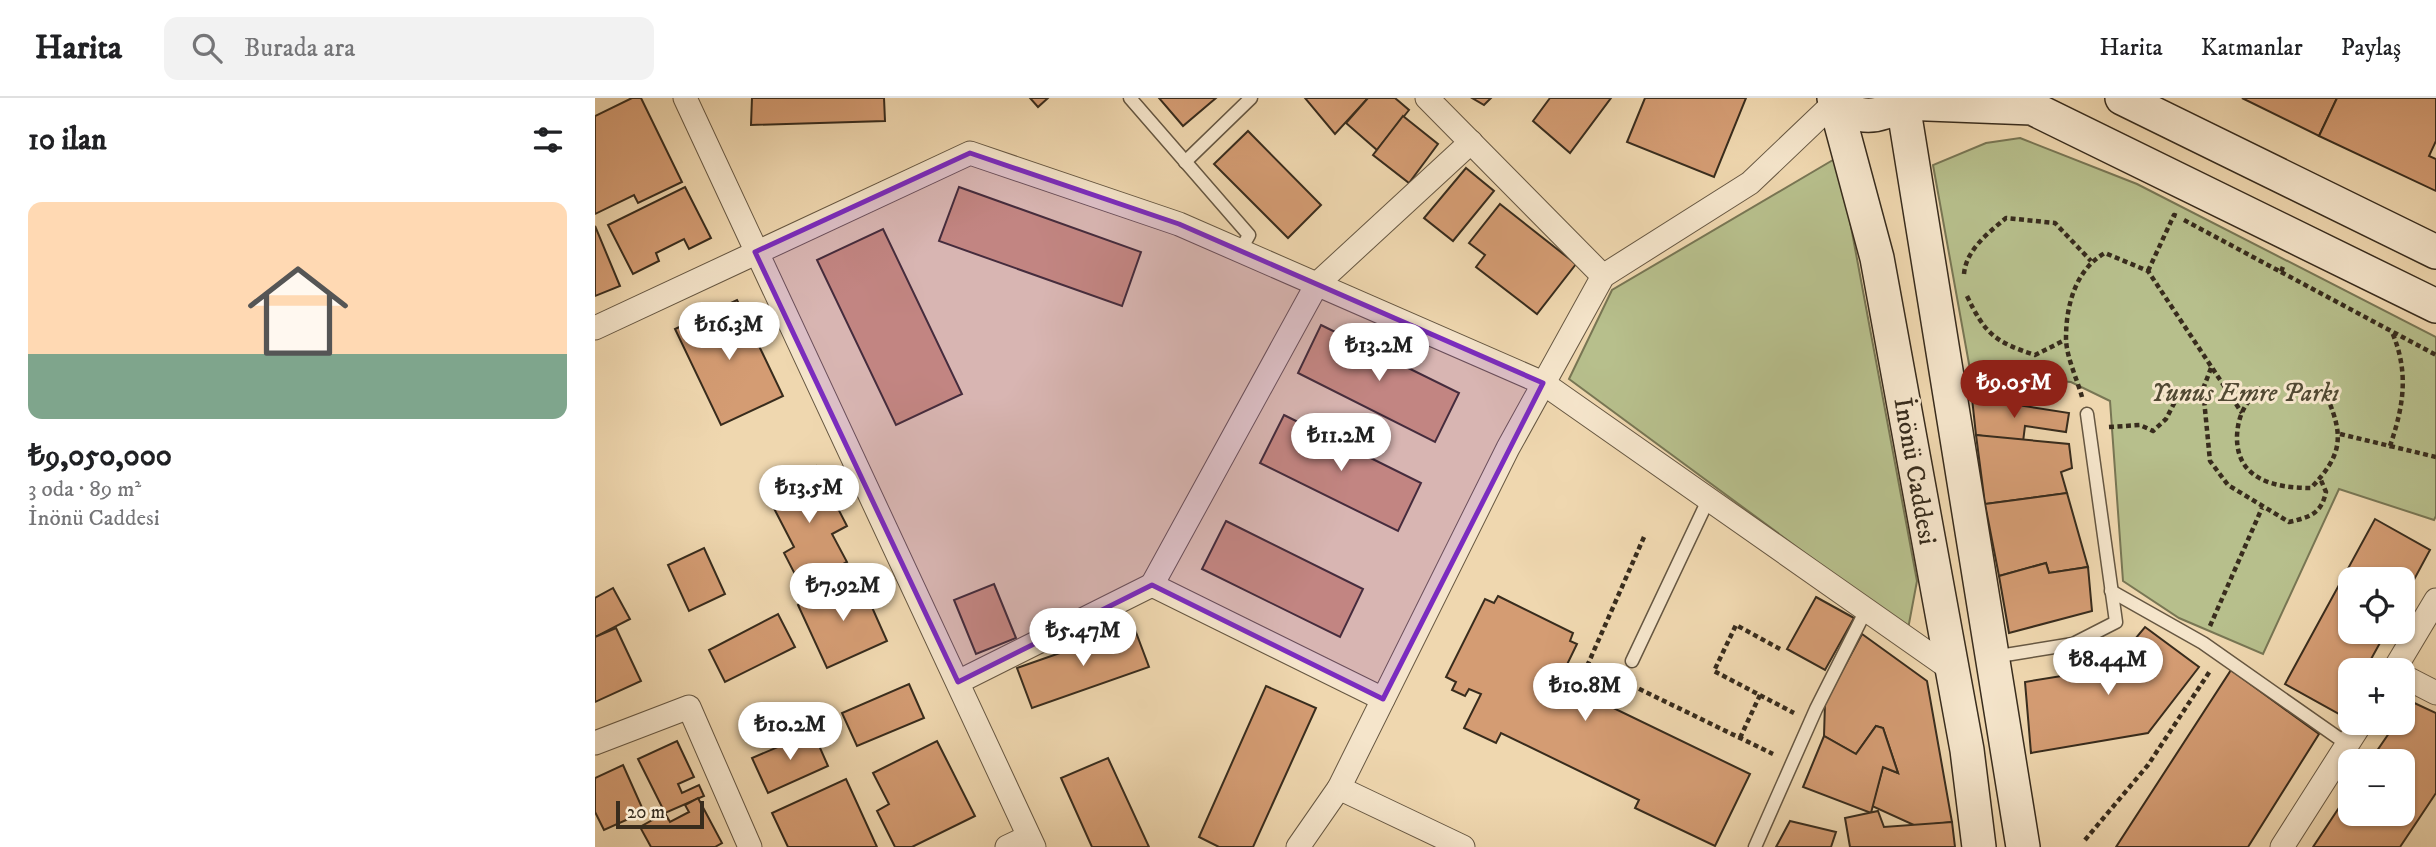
<!DOCTYPE html>
<html lang="tr">
<head>
<meta charset="utf-8">
<style>
	:root { --surface:#fff; --page:#f2f2f2; --text:#202124; --muted:#757577; --line:#e0e0e0; --accent:#8f2418 }
	body { margin:0; font-family:"IM FELL DW Pica",serif; background:var(--page); color:var(--text); height:100vh; display:flex; flex-direction:column; font-size:26px; white-space:nowrap }
	* { box-sizing:border-box; margin:0 }
	p { font-size:23px; color:var(--muted) }
	.icon { flex:none; width:38px; height:38px; fill:none; stroke:currentColor; stroke-width:2; stroke-linecap:round; stroke-linejoin:round }
	.map { position:relative; flex:1; overflow:hidden }
	.sheet { display:flex; flex-direction:column; background:var(--surface); width:595px }
	.sheet>* { flex:none }
	.fabs { position:absolute; left:1743px; top:469px; display:grid; gap:14px }
	.fabs a { display:grid; place-items:center; width:77px; height:77px; border-radius:14px; background:var(--surface); box-shadow:0 2px 5px #0004; font-size:35px }
	.scale { position:absolute; left:21px; bottom:18px; width:88px; box-sizing:border-box; padding-left:7px; border:4px solid #382c1d; border-top:0; font-size:19px; line-height:24px; white-space:nowrap; color:#382c1d; -webkit-text-stroke:5px #f5e5cb; paint-order:stroke }
	.price { position:absolute; translate:-50% -60px; padding:0 16px; border-radius:24px; background:#fff; color:#222; font-size:23px; line-height:46px; filter:drop-shadow(0 2px 4px #0008) }
	.price::after { content:''; position:absolute; left:50%; top:42px; width:21px; height:16px; margin-left:-10px; background:inherit; clip-path:polygon(0 0,100% 0,50% 100%) }
	.price.on { background:var(--accent); color:#fff }
	ul { padding:0; list-style:none }
	li { display:grid; align-content:center; gap:14px; height:371px; padding:0 28px }
	li span { display:grid; place-items:center; height:217px; border-radius:14px; color:#555 }
	li>.icon { margin-inline-start:auto }
	span .icon { width:126px; height:126px; fill:#fffc; stroke-width:1 }
	li b { font-size:30px }
	h2 { display:flex; justify-content:space-between; align-items:center; height:84px; padding:0 28px; font-size:30px }
	header { display:flex; align-items:center; gap:42px; box-sizing:border-box; height:98px; padding:0 35px; background:var(--surface); border-bottom:2px solid var(--line) }
	header strong { font-size:33px }
	nav { display:flex; gap:38px; margin-inline-start:auto; font-size:24px }
	.search { width:490px; height:63px; background:var(--page); display:flex; align-items:center; gap:18px; box-sizing:border-box; padding:0 24px; border-radius:14px; color:var(--muted); font-size:26px }
	main { display:flex; flex:1; min-height:0 }
	.map>svg:first-child { display:block }
	.green { fill:#b7bf8c; stroke:#787654; stroke-width:2 }
	.building { fill:#d49c73; stroke:#382c1d; stroke-width:2 }
	.lines { fill:none; stroke-linecap:round; stroke-linejoin:round }
	.service-casing { stroke:#665742; stroke-width:15 }
	.minor-casing { stroke:#665742; stroke-width:25 }
	.secondary-casing { stroke:#382c1d; stroke-width:36 }
	.path { stroke:#382c1d; stroke-width:4.5; stroke-dasharray:5 3.5; stroke-linecap:butt }
	.service { stroke:#f5e5cb; stroke-width:12 }
	.minor { stroke:#f5e5cb; stroke-width:23 }
	.secondary { stroke:#f5e5cb; stroke-width:33 }
	.marked { fill:#7b2cbf; fill-opacity:0.2; stroke:#7b2cbf; stroke-width:5; stroke-linejoin:round }
	.labels { text-anchor:middle; stroke-width:6; stroke-linejoin:round; paint-order:stroke }
	.park-label { font-size:26px; font-style:italic; fill:#514933; stroke:#f5e5cb }
	.street-label { font-size:26px; fill:#382c1d; stroke:#f5e5cb }
</style>
</head>
<body>
<header>
<strong>Harita</strong>
<div class="search"><svg class="icon" aria-label="search" viewBox="0 0 24 24"><circle cx="10" cy="10" r="6"/><path d="M15 15l6 6"/></svg>Burada ara</div>
<nav><a>Harita</a><a>Katmanlar</a><a>Paylaş</a></nav>
</header>
<main>
<section class="sheet">
<h2>10 ilan<svg class="icon" aria-label="filters" viewBox="0 0 24 24"><path d="M4 7h16M4 17h16"/><circle cx="9" cy="7" r="2"/><circle cx="15" cy="17" r="2"/></svg></h2>
<ul>
<li><span style="background:linear-gradient(#ffd9b3 70%,#7fa58c 0)"><svg class="icon" aria-label="home" viewBox="0 0 24 24"><path d="M3 11l9-7 9 7M6 9v11h12V9"/></svg></span><div><b>₺9,050,000</b><p>3 oda · 89 m²</p><p>İnönü Caddesi</p></div></li>
</ul>
</section>
<div class="map">
<svg width="1841" height="749" viewBox="0 0 1841 749">
	<rect width="100%" height="100%" fill="#efd7af"/>
	<filter id="stains"><feTurbulence type="fractalNoise" baseFrequency=".00286" numOctaves="4"/><feColorMatrix values="0 0 0 0 .2 0 0 0 0 .09 0 0 0 0 .02 0 0 0 .5 -.17"/></filter>
	<radialGradient id="worn" r=".72"><stop offset=".6" stop-color="#630" stop-opacity="0"/><stop offset="1" stop-color="#630" stop-opacity=".3"/></radialGradient>
	<g class="green">
		<path d="M1425 40 1542 86 1841 239V418L1839 422 1744 391 1668 556 1584 520 1528 483 1515 303 1476 284 1376 277 1338 67 1391 45Z"/>
		<path d="M1243 59 1322 483 1313 531 974 281 1017 192Z"/>
	</g>
	<g class="building">
		<path d="M37 0H46L87 84 43 105 39 97 0 116V18Z"/>
		<path d="M157 0H289L290 23 156 27Z"/>
		<path d="M435 0H453L443 9Z"/>
		<path d="M564 0H621L588 28Z"/>
		<path d="M710 0H773L740 36Z"/>
		<path d="M773 0H800L814 12 782 52 751 25Z"/>
		<path d="M877 0H896L889 7Z"/>
		<path d="M955 0H1016L975 55 938 23Z"/>
		<path d="M1050 0H1151L1119 79 1032 44Z"/>
		<path d="M1647 0H1742L1724 38Z"/>
		<path d="M1742 0H1841V43L1834 58 1841 61V93L1724 38Z"/>
		<path d="M808 18 843 46 814 85 778 57Z"/>
		<path d="M653 33 726 107 693 140 619 66Z"/>
		<path d="M871 70 899 93 858 143 829 120Z"/>
		<path d="M90 89 116 140 94 151 89 141 61 155 64 163 38 176 13 127Z"/>
		<path d="M364 89 546 154 527 208 344 143Z"/>
		<path d="M905 106 981 166 942 216 881 169 890 157 874 145Z"/>
		<path d="M0 128 25 188 0 198Z"/>
		<path d="M288 131 367 296 301 327 222 162Z"/>
		<path d="M142 202 188 298 126 327 80 231Z"/>
		<path d="M726 227 864 295 840 344 703 275Z"/>
		<path d="M1377 300 1474 315 1471 334 1430 328 1428 344 1381 337Z"/>
		<path d="M689 317 826 385 803 433 665 365Z"/>
		<path d="M1381 337 1474 346 1477 370 1466 374 1472 395 1390 406Z"/>
		<path d="M221 368 252 428 237 436 252 464 206 488 189 455 199 449 171 395Z"/>
		<path d="M1472 395 1493 469 1454 475 1451 465 1404 478 1390 406Z"/>
		<path d="M1780 421 1835 452 1808 502V481H1755V534H1791L1770 572H1755V599L1746 617 1690 586Z"/>
		<path d="M631 423 768 491 745 539 607 471Z"/>
		<path d="M109 450 130 496 94 513 73 467Z"/>
		<path d="M1451 465 1454 475 1493 469 1497 513 1414 535 1404 478Z"/>
		<path d="M264 480 292 543 232 570 203 507Z"/>
		<path d="M399 486 421 540 381 556 359 502Z"/>
		<path d="M18 490 35 521 0 539V500Z"/>
		<path d="M903 498 978 535 975 543 982 546 965 581 946 575 1155 676 1120 748 1040 710 1044 702 906 635 901 645 869 630 886 596 874 591 870 598 857 592 861 584 851 579 890 501 899 505Z"/>
		<path d="M1221 499 1259 520 1230 572 1192 551Z"/>
		<path d="M183 516 200 549 130 584 114 552Z"/>
		<path d="M539 529 554 569 437 610 422 570Z"/>
		<path d="M1550 529 1604 569 1553 635 1436 655 1430 584 1516 570Z"/>
		<path d="M21 530 46 583 0 604V539Z"/>
		<path d="M1267 536 1332 583 1357 724 1321 728 1277 708 1288 669 1303 675 1288 630 1281 628 1261 656 1229 638 1230 605Z"/>
		<path d="M1636 572 1724 636 1653 749H1521Z"/>
		<path d="M314 586 329 620 262 648 247 615Z"/>
		<path d="M671 588 721 610 658 749H624L604 739Z"/>
		<path d="M1815 603 1841 615V695L1805 749H1718L1755 693V716H1808V663H1775L1801 625H1808V614Z"/>
		<path d="M1281 628 1288 630 1303 675 1288 669 1276 715 1208 689 1229 638 1261 656Z"/>
		<path d="M218 634 233 668 173 695 157 660Z"/>
		<path d="M82 643 99 679 83 686 87 695 104 687 109 698 70 715 43 661Z"/>
		<path d="M342 643 380 718 317 749H300L282 713 294 706 278 675Z"/>
		<path d="M513 660 554 749H497L466 680Z"/>
		<path d="M28 667 49 714 9 732 0 714V680Z"/>
		<path d="M251 681 282 749H193L177 715Z"/>
		<path d="M103 700 127 745 120 749H56L45 729 70 715 75 724 94 714 90 707Z"/>
		<path d="M1283 713 1289 729 1357 724 1360 749H1255L1250 720Z"/>
		<path d="M1195 723 1241 734 1236 749H1181Z"/>
	</g>
	<g class="lines">
		<defs>
			<g id="service">
				<path d="M535 0 654 137 645 153"/>
				<path d="M590 64 656 0"/>
				<path d="M1516 493 1608 545 1752 646"/>
				<path d="M1398 559 1478 546 1521 524 1492 316"/>
				<path d="M1037 563 1114 400"/>
				<path d="M1160 749 1221 611 1272 510"/>
			</g>
			<g id="minor">
				<path d="M90 0 439 749"/>
				<path d="M832 0 1008 178"/>
				<path d="M0 230 375 55 584 126 948 285 1357 572"/>
				<path d="M557 487 722 186 876 44"/>
				<path d="M1799 572 1841 502"/>
				<path d="M1808 578 1841 595"/>
				<path d="M363 584 557 487 788 601"/>
				<path d="M0 645 94 609 155 749"/>
				<path d="M744 690 868 749"/>
				<path d="M412 749 433 739"/>
				<path d="M703 749 744 690 913 350 1008 178 1155 85 1240 4"/>
				<path d="M1687 749 1766 625"/>
			</g>
			<g id="secondary">
				<path d="M1239 0 1282 160 1372 652 1384 749"/>
				<path d="M1307 0 1428 749"/>
				<path d="M1527 0 1841 154"/>
				<path d="M1240 4C1263 22 1284 21 1307 5L1437 10 1841 208"/>
			</g>
		</defs>
		<use href="#service" class="service-casing"/>
		<use href="#minor" class="minor-casing"/>
		<use href="#secondary" class="secondary-casing"/>
		<g class="path">
			<path d="M1589 122 1686 174 1689 166"/>
			<path d="M1553 173 1579 117 1582 118"/>
			<path d="M1686 174 1841 257"/>
			<path d="M1369 176C1371 152 1393 135 1411 120L1460 125 1496 163"/>
			<path d="M1372 198C1390 236 1400 244 1440 257L1470 242"/>
			<path d="M1616 270 1608 291 1615 363 1633 387 1694 424C1715 419 1726 416 1731 394L1725 380"/>
			<path d="M1666 290C1651 304 1643 316 1642 338 1641 382 1680 390 1716 390 1746 358 1750 340 1732 299"/>
			<path d="M1487 299C1482 281 1471 258 1471 240 1471 207 1481 171 1510 155L1553 173 1647 315"/>
			<path d="M1514 329 1545 327 1558 333 1571 321 1586 292 1608 291"/>
			<path d="M1745 336 1795 348C1809 307 1814 274 1797 234"/>
			<path d="M1795 348 1841 359"/>
			<path d="M1049 439 993 566 1178 656"/>
			<path d="M1615 528 1667 410"/>
			<path d="M1185 551 1141 527 1119 573 1199 615"/>
			<path d="M1145 640 1165 597"/>
			<path d="M1490 742 1553 667 1615 573"/>
		</g>
		<use href="#service" class="service"/>
		<use href="#minor" class="minor"/>
		<use href="#secondary" class="secondary"/>
	</g>
	<path class="marked" d="M375 55 584 126 948 285 788 601 557 487 363 584 160 154Z"/>
	<g class="labels">
		<g class="park-label">
			<text x="1650" y="303">Yunus Emre Parkı</text>
		</g>
		<g class="street-label">
			<text transform="translate(1321 373) rotate(80)" y="9">İnönü Caddesi</text>
		</g>
	</g>
	<rect width="100%" height="100%" filter="url(#stains)"/>
	<rect width="100%" height="100%" fill="url(#worn)"/>
</svg>
<div class="fabs">
<a><svg class="icon" aria-label="locate" viewBox="0 0 24 24"><circle cx="12" cy="12" r="6"/><path d="M12 2v4M12 18v4M2 12h4M18 12h4"/></svg></a>
<a>+</a>
<a>−</a>
</div>
<div class="scale">20 m</div>
<b class="price" style="left:134px;top:264px">₺16.3M</b>
<b class="price" style="left:784px;top:285px">₺13.2M</b>
<b class="price on" style="left:1419px;top:322px">₺9.05M</b>
<b class="price" style="left:746px;top:375px">₺11.2M</b>
<b class="price" style="left:214px;top:427px">₺13.5M</b>
<b class="price" style="left:248px;top:525px">₺7.92M</b>
<b class="price" style="left:488px;top:570px">₺5.47M</b>
<b class="price" style="left:1513px;top:599px">₺8.44M</b>
<b class="price" style="left:990px;top:625px">₺10.8M</b>
<b class="price" style="left:195px;top:664px">₺10.2M</b>
</div>
</main>
</body>
</html>
